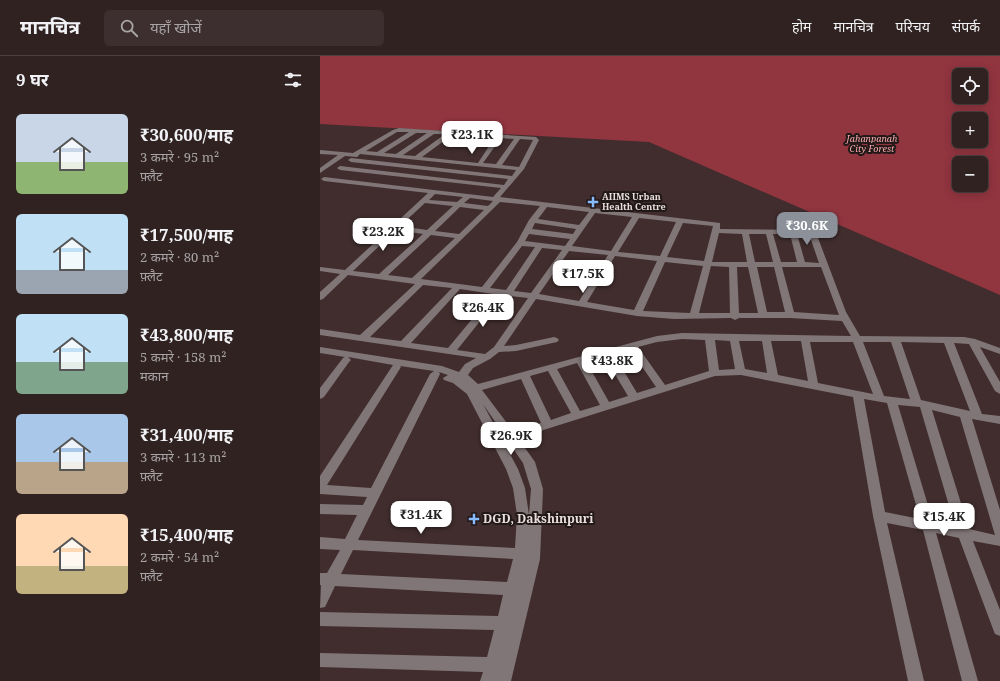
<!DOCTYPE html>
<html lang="hi">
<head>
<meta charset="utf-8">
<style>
	:root { --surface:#312222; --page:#3d2f2f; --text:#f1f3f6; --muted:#a8a4a5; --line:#4c3f40; --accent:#8c9099 }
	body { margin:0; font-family:"Noto Serif","Noto Sans Devanagari",serif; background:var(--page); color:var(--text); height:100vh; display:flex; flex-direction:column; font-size:15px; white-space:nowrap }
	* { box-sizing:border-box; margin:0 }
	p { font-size:13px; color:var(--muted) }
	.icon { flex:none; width:22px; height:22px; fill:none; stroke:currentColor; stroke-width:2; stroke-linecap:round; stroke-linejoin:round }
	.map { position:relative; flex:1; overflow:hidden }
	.details { display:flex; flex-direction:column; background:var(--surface); width:320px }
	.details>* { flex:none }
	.buttons { position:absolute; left:632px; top:12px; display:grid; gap:8px }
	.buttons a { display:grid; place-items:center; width:36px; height:36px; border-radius:6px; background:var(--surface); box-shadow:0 2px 10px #0003,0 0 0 1px var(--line); font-size:20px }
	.price { position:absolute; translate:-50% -34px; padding:0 9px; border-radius:8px; background:#fff; color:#222; font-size:13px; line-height:26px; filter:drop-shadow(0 1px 2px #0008) }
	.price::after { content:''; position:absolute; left:50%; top:24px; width:12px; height:9px; margin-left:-6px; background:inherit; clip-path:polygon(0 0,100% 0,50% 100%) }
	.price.on { background:var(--accent); color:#fff }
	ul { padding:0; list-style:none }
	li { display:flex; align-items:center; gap:12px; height:100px; padding:0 16px }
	li span { display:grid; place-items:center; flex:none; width:112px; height:80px; border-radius:6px; color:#555 }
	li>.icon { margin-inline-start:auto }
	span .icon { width:48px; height:48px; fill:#fffc; stroke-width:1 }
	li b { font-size:17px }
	h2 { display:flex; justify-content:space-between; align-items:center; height:48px; padding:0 16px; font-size:17px }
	header { display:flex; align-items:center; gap:24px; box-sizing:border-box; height:56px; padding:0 20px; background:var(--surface); border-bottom:1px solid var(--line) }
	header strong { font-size:19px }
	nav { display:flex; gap:22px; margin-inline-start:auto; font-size:14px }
	.search { width:280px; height:36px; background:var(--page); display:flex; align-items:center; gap:10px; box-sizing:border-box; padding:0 14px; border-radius:6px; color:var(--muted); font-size:15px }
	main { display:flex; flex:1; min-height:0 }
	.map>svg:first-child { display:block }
	.forest { fill:#91353f; fill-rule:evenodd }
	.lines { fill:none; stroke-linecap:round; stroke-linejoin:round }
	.minor { fill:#817677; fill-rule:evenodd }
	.poi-dot { fill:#88bafc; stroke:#211818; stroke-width:1.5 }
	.labels { text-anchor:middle; stroke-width:4; stroke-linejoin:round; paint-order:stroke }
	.far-park-label { font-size:9px; font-style:italic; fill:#fbacaf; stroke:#211818 }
	.far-poi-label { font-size:9px; font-weight:bold; fill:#eadddd; stroke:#211818; text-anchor:start }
	.near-poi-label { font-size:12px; font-weight:bold; fill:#eadddd; stroke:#211818; text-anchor:start }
</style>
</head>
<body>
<header>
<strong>मानचित्र</strong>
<div class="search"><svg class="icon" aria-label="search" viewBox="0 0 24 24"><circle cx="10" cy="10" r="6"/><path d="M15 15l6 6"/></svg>यहाँ खोजें</div>
<nav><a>होम</a><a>मानचित्र</a><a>परिचय</a><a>संपर्क</a></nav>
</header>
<main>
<section class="details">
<h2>9 घर<svg class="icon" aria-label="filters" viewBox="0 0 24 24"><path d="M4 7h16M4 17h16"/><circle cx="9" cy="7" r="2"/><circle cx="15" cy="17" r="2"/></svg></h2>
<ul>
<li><span style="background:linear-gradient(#c9d6e8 60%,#8fb573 0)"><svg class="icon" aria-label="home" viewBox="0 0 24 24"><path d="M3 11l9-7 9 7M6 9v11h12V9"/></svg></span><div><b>₹30,600/माह</b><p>3 कमरे · 95 m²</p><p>फ़्लैट</p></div></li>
<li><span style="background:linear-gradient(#bfe0f5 70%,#9aa5b1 0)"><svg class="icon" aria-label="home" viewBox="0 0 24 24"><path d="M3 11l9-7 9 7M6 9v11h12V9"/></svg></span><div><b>₹17,500/माह</b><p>2 कमरे · 80 m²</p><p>फ़्लैट</p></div></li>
<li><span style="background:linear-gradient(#bfe0f5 60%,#7fa58c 0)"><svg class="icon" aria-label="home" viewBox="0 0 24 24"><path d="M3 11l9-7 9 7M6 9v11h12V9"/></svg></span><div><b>₹43,800/माह</b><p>5 कमरे · 158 m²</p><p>मकान</p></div></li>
<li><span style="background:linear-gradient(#a9c7e8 60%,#b9a48a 0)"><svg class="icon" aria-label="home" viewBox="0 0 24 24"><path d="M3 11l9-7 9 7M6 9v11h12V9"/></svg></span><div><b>₹31,400/माह</b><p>3 कमरे · 113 m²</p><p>फ़्लैट</p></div></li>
<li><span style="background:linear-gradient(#ffd9b3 65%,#c2b280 0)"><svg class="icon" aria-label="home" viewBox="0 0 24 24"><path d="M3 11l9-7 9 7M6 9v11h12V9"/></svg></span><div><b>₹15,400/माह</b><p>2 कमरे · 54 m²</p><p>फ़्लैट</p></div></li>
</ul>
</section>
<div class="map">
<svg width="680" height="625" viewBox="0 0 680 625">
	<rect width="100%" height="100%" fill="#412d2d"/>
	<path class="forest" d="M0 0H680V239L329 86 0 68ZM639 19H661V41H639ZM639 63H661V85H639ZM639 107H661V129H639Z"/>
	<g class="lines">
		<path class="minor" d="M79 72 216 81 219 84 204 113 180 141 392 166 400 167V173L495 174 526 256 540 280 644 281 655 283 680 292V298L660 291 680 326V338L675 335 649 288 634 287 662 358 680 360V368L652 363 680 454V490L653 485 680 554V580L675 578 673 573 639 482 616 477 658 625H642L603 474 567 467 604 625H588L553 460 533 341 421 319 395 320 198 382 215 406 223 433 220 503 191 625H160L163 616 0 611V597L167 601 174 574 0 570V556L178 560 183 539 15 530 5 551 0 552 1 529H0V517H7L20 494 0 493V481L25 483 37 459 0 458V448L43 449 47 441 0 438V420L73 309 28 301 31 304 29 306 4 341 0 343V332L23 302 25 301 0 297V291L122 310 139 316 145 308 156 302 0 279V273L40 279 95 228 28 219 3 243 0 244V236L20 218 0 215V211L25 214 108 137 4 125 1 123 4 121 173 141 181 132 20 114 17 112 20 110 184 129 188 123 31 106 28 104 31 102 192 120 196 114 40 98 37 101 25 100 0 117V112L18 99 0 98V94L33 97 73 74ZM77 76H89L57 96 46 95ZM96 77H107L76 98 64 97ZM114 78H125L95 100 83 99ZM132 79 175 81 158 107 102 101ZM181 82 194 83 176 108 163 107ZM200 83 213 84 199 111 182 109ZM115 138 143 141 137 146 109 144ZM150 142 173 145 168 150 144 147ZM180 146 220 150 209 164 197 186 162 231 101 223ZM105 147 133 150 107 174 80 170ZM140 151 164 154 139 178 115 175ZM227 151 269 156 259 169 218 163ZM275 157 312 161 291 195 252 190ZM319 162 356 166 340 200 298 196ZM215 167 256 173 253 178 212 173ZM363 167 393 170 384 205 347 201ZM76 174 103 178 59 218 33 215ZM399 177 422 178 427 206H392ZM209 178 250 183 245 190 205 185ZM429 178H446L453 206H435ZM453 178H470L477 206H461ZM477 178H489L499 207 485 206ZM111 179 135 182 92 222 68 219ZM202 190 215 191 186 234 170 232ZM222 192 242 194 211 237 194 235ZM249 195 288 199 259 245 219 238ZM295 200 337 205 314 254 267 246ZM345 206 383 210 370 257 323 255ZM391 210 409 211 410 257H379ZM417 211H428L438 257H419ZM437 211H454L465 256H447ZM462 211H501L519 259 474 256ZM103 229 132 232 81 285 50 281ZM140 233 173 238 128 292 91 287ZM181 239 208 242 174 291 165 298 137 294ZM216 243 317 260 354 263 411 262 415 264 419 262H470L522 265 531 280 362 277 337 280 158 328 148 319 153 312 170 303 179 296 196 295 237 286 239 284 237 282 234 281 196 289 184 290ZM362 283 385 284 389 315 345 329 318 291 337 286ZM395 284 410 285 415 313 399 314ZM419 285H442L447 317 425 313ZM451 285H481L488 325 458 319ZM490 286H533L553 338 498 327ZM543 286H571L590 343 564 340ZM581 286 624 287 650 355 601 344ZM310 293 336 331 317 337 293 297ZM284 300 308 340 289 346 266 305ZM257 307 280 349 260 355 237 313ZM80 310 114 315 110 318 51 432 7 429 81 311ZM228 315 251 357 231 364 210 320ZM119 316 128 319 123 322 124 324 133 327 147 338 186 413 193 432 197 459 195 492 38 484 120 318ZM201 323 221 367 193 375 162 334ZM544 343 567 347 600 463 565 456ZM163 348 203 407 211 433 209 459 205 432 198 413ZM578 349 600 351 635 470 613 466ZM612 354 640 361 675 479 649 473ZM33 494 193 503 187 526 21 518Z"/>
	</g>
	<g class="poi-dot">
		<path d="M271 140h4v4h4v4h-4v4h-4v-4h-4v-4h4z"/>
		<path d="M152 457h4v4h4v4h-4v4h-4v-4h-4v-4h4z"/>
	</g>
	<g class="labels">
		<g class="far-park-label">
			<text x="552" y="86">Jahanpanah<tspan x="552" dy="10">City Forest</tspan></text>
		</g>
		<g class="far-poi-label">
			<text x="282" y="144">AIIMS Urban<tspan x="282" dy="10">Health Centre</tspan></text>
		</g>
		<g class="near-poi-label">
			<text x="163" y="467">DGD, Dakshinpuri</text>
		</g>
	</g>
</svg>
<div class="buttons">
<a><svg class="icon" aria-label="locate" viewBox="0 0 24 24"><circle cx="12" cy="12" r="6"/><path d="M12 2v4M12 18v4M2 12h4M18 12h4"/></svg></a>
<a>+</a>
<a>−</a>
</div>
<b class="price" style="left:152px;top:99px">₹23.1K</b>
<b class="price on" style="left:487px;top:190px">₹30.6K</b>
<b class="price" style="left:63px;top:196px">₹23.2K</b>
<b class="price" style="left:263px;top:238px">₹17.5K</b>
<b class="price" style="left:163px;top:272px">₹26.4K</b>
<b class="price" style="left:292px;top:325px">₹43.8K</b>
<b class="price" style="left:191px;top:400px">₹26.9K</b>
<b class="price" style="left:101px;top:479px">₹31.4K</b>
<b class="price" style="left:624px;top:481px">₹15.4K</b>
</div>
</main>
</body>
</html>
